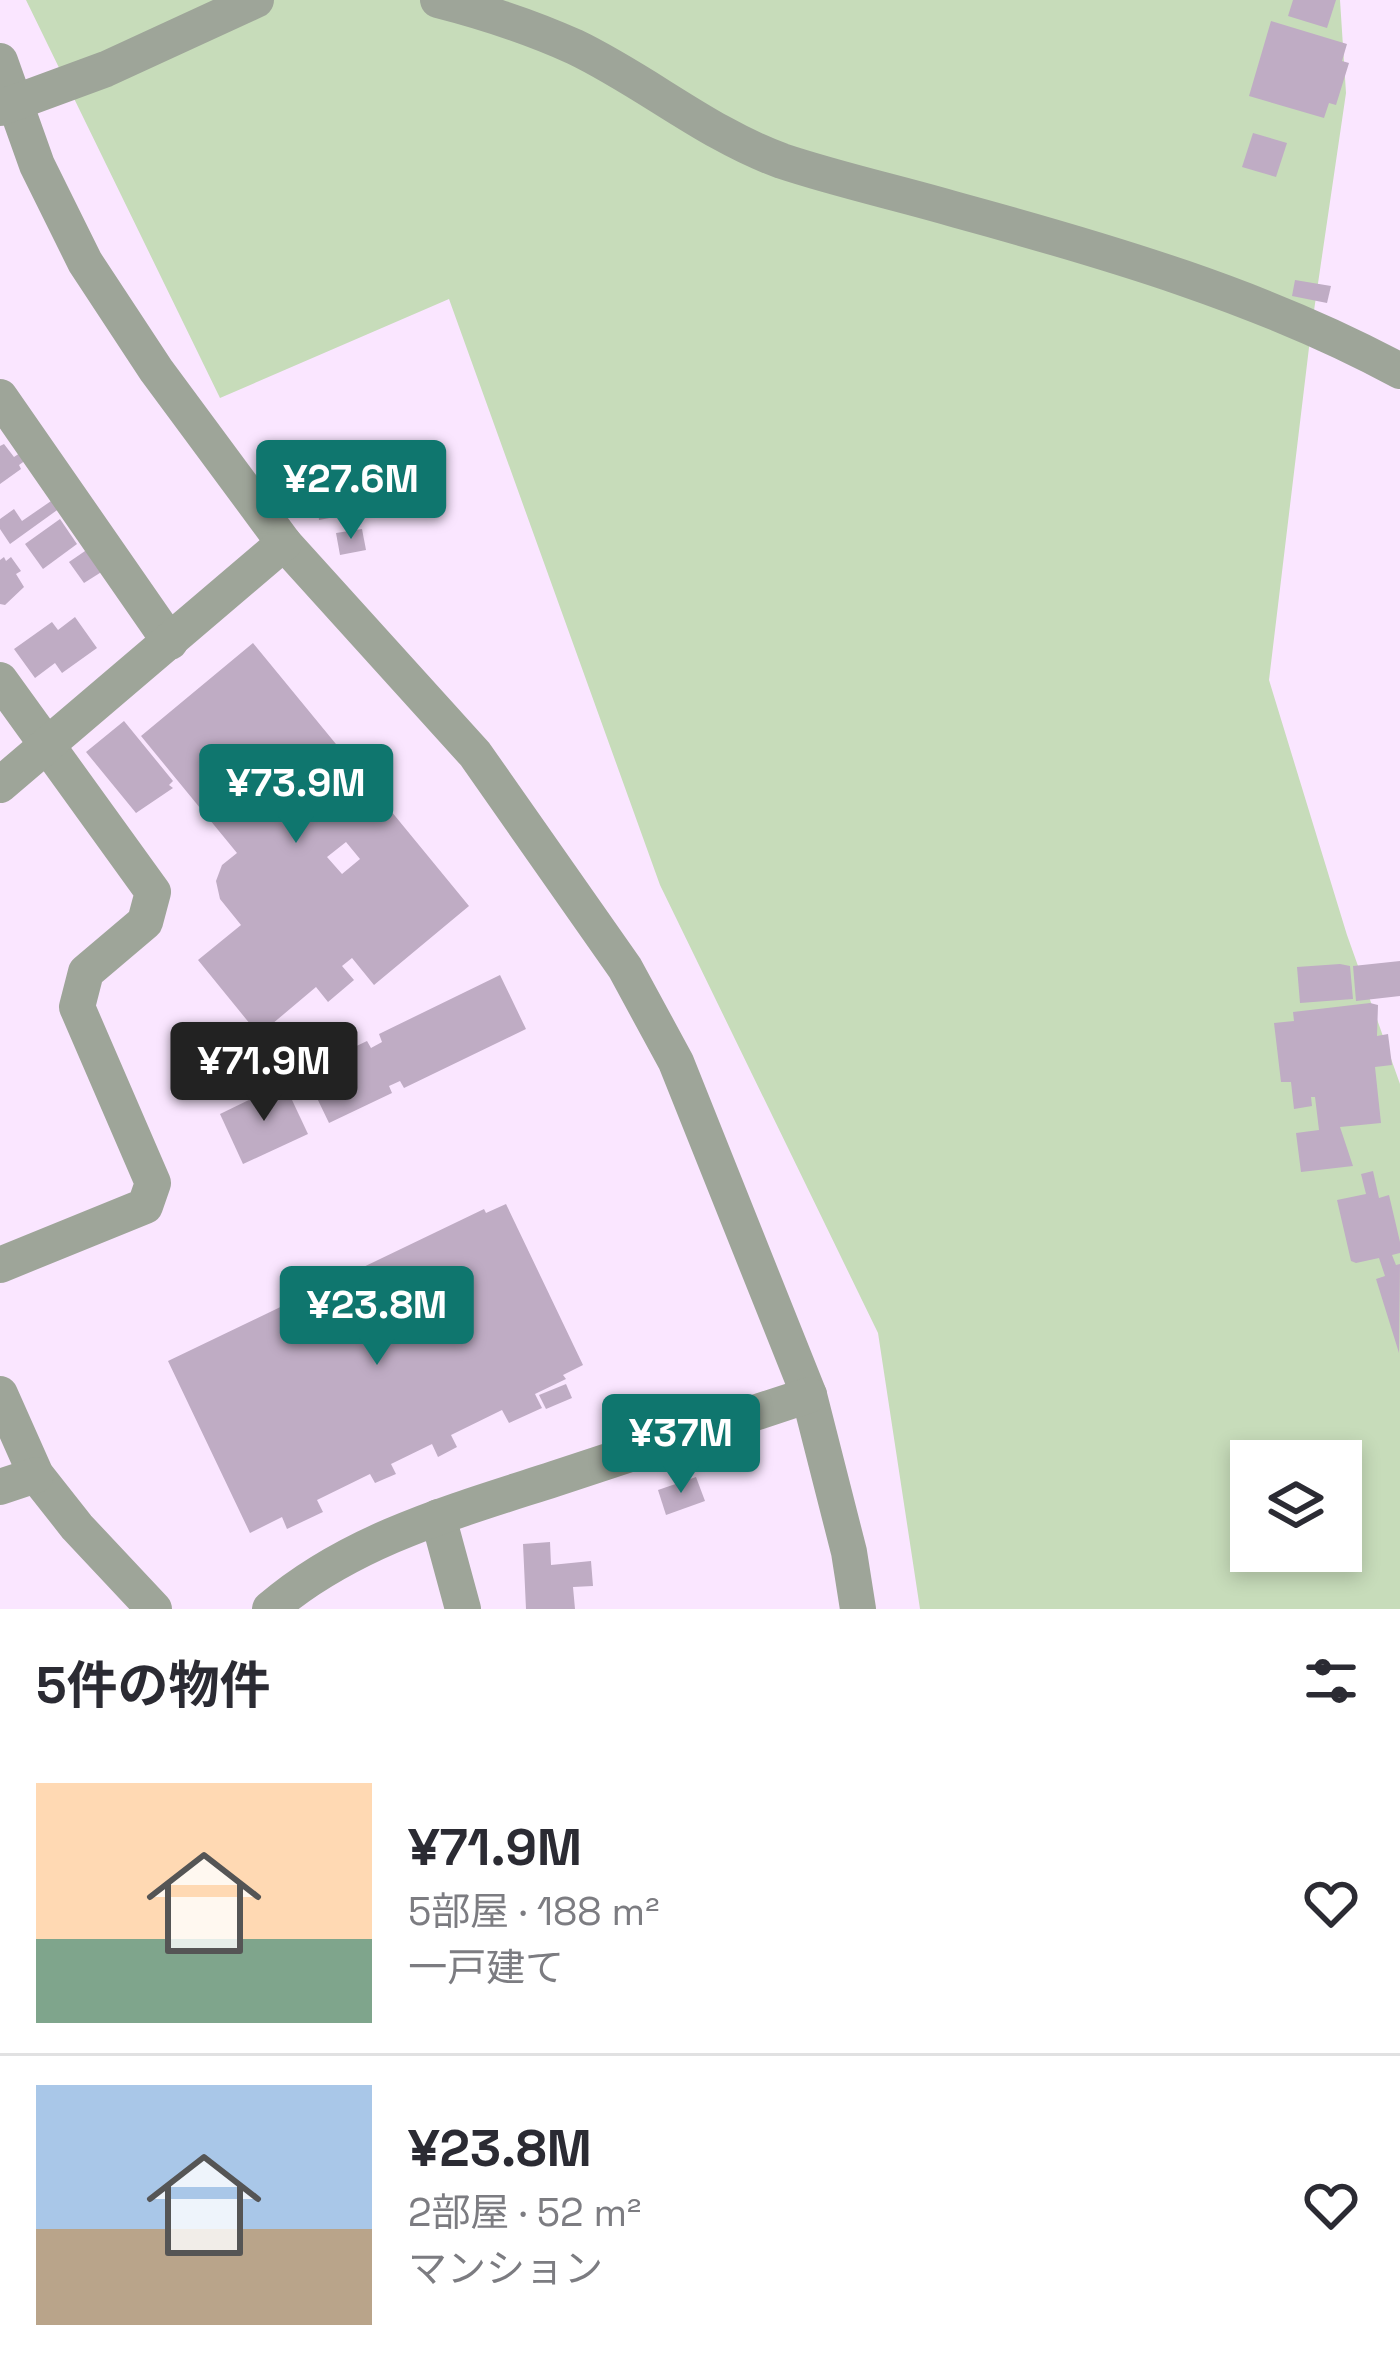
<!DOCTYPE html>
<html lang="ja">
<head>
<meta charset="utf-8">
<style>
	:root { --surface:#fff; --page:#f2f2f3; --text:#2b2b33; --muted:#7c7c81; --line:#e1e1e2; --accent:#0f766e }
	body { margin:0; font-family:"Space Grotesk","Noto Sans JP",sans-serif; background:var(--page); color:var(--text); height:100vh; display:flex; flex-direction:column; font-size:45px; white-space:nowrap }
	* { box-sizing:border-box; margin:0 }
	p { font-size:39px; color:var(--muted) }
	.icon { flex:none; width:66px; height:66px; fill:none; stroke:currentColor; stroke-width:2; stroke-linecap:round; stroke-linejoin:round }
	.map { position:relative; height:1609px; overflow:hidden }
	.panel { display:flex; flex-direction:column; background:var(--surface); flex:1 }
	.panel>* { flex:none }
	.fabs { position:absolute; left:1230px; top:1440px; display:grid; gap:24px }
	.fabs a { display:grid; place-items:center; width:132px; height:132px; border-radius:0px; background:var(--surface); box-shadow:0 6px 18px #0003; font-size:60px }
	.price { position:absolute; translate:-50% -102px; padding:0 27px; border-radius:12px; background:var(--accent); color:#fff; font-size:39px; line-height:78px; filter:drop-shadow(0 3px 6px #0008) }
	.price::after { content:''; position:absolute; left:50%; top:72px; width:36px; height:27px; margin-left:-18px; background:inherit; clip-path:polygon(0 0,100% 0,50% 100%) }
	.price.on { background:#222; color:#fff }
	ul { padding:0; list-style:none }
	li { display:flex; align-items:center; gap:36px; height:300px; padding:0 36px }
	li+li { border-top:3px solid var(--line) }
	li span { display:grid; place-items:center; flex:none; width:336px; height:240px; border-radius:0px; color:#555 }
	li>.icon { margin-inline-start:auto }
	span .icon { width:144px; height:144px; fill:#fffc; stroke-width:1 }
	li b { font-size:51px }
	h2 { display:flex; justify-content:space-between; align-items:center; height:144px; padding:0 36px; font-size:51px }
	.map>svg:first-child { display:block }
	.green { fill:#c7dcba; fill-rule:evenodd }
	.building { fill:#bfacc4; fill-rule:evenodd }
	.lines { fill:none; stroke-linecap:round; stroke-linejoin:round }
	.minor { stroke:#9ea599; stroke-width:36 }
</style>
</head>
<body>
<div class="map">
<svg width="1400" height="1609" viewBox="0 0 1400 1609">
	<rect width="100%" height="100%" fill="#fae6ff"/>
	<path class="green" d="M26 0H1340L1346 93 1311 331 1269 680 1347 935 1400 1084V1609H920L878 1333 660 885 449 299 220 398ZM1251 1461H1341V1551H1251Z"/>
	<g class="building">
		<path d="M1293 0H1336L1327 28 1288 16Z"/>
		<path d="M1271 21 1347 44 1342 61 1349 63 1336 105 1329 103 1324 118 1249 96Z"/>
		<path d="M1253 133 1287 143 1276 177 1242 167Z"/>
		<path d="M1295 280 1331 286 1327 303 1292 296Z"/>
		<path d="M4 444 14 457 20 453 26 460 19 465 21 469 0 484V446Z"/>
		<path d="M54 499 60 508 10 544 0 529V519L14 509 22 521Z"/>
		<path d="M341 500 342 505 348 504 350 514 319 520 318 509Z"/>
		<path d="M60 519 77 544 43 569 25 544Z"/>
		<path d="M362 529 366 550 340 555 336 533Z"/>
		<path d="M88 549 103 571 84 583 69 562Z"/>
		<path d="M4 557 6 561 11 557 21 571 16 574 24 587 5 605 0 604V560Z"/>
		<path d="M75 617 97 648 62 673 55 663 35 678 14 649 52 622 58 630Z"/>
		<path d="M253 643 469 906 374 985 352 958 342 966 354 980 328 1002 316 987 259 1035 198 960 241 925 220 899 216 881 222 865 237 853 141 736ZM346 842 360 859 342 874 327 857Z"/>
		<path d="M124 721 173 781 169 785 173 788 136 813 86 752Z"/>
		<path d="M1400 961V996L1356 1001 1353 966Z"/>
		<path d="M1340 964 1350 966 1353 999 1300 1003 1297 967Z"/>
		<path d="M500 975 526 1029 404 1088 400 1081 389 1086 392 1093 329 1123 304 1071 367 1041 371 1048 382 1042 379 1034Z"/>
		<path d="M1370 1003 1378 1005 1377 1036 1388 1034 1392 1065 1375 1067 1381 1123 1340 1127 1353 1166 1301 1172 1296 1133 1319 1130 1315 1097H1311L1312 1106 1294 1109 1291 1082H1281L1274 1023 1294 1021 1293 1012Z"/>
		<path d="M284 1083 308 1134 243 1164 220 1114Z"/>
		<path d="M1373 1171 1379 1198 1389 1195 1400 1242V1253L1392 1255 1396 1265 1400 1264 1399 1353 1376 1279 1385 1276 1379 1258 1356 1263 1351 1261 1337 1200 1366 1194 1361 1174Z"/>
		<path d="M506 1204 583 1365 563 1375 566 1379 535 1394 542 1408 509 1423 502 1410 451 1435 457 1447 438 1457 432 1444 391 1464 396 1474 375 1483 370 1474 317 1500 323 1512 287 1529 282 1517 250 1533 168 1361 484 1209 486 1213Z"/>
		<path d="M566 1384 572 1398 546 1409 539 1395Z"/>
		<path d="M696 1477 705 1501 666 1515 658 1490Z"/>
		<path d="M550 1542 551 1565 591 1561 593 1586 573 1587 575 1609H526L523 1544Z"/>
	</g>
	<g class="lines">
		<g class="minor">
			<path d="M438 0C485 12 531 27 575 47 646 81 707 134 782 161 839 180 899 193 957 210 1107 251 1264 297 1400 371"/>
			<path d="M0 61 37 165 85 262 156 370 284 543 475 754 625 968 676 1062 809 1395 849 1552 858 1609"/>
			<path d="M0 108 106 69 256 0"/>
			<path d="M0 397 170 642"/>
			<path d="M0 680 153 892 145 922 86 972 77 1007 153 1183 145 1206 0 1265"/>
			<path d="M0 785 284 543"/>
			<path d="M0 1394 36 1475 77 1527 154 1609"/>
			<path d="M0 1487 36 1475"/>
			<path d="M438 1517 463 1609"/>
			<path d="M270 1609C350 1540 455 1511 554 1479 639 1451 724 1423 809 1395"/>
		</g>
	</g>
</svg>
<div class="fabs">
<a><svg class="icon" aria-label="layers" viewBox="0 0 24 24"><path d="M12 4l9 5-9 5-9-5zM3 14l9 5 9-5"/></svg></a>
</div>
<b class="price" style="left:351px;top:542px">¥27.6M</b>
<b class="price" style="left:296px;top:846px">¥73.9M</b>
<b class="price on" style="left:264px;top:1124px">¥71.9M</b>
<b class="price" style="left:377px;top:1368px">¥23.8M</b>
<b class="price" style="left:681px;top:1496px">¥37M</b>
</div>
<section class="panel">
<h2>5件の物件<svg class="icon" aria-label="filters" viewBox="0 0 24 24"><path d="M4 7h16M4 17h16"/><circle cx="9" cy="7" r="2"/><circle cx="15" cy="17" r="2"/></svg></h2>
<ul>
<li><span style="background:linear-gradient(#ffd9b3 65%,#7fa58c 0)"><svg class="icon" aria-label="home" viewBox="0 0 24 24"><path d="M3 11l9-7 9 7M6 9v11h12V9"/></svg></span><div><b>¥71.9M</b><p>5部屋 · 188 m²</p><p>一戸建て</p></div><svg class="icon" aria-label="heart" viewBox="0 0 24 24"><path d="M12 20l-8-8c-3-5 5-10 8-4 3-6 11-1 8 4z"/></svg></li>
<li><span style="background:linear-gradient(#a9c7e8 60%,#b9a48a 0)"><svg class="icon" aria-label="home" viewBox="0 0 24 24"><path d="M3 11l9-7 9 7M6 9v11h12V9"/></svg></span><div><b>¥23.8M</b><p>2部屋 · 52 m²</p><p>マンション</p></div><svg class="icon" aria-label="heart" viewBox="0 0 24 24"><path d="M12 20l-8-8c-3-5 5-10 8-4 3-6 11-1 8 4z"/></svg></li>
</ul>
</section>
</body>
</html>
